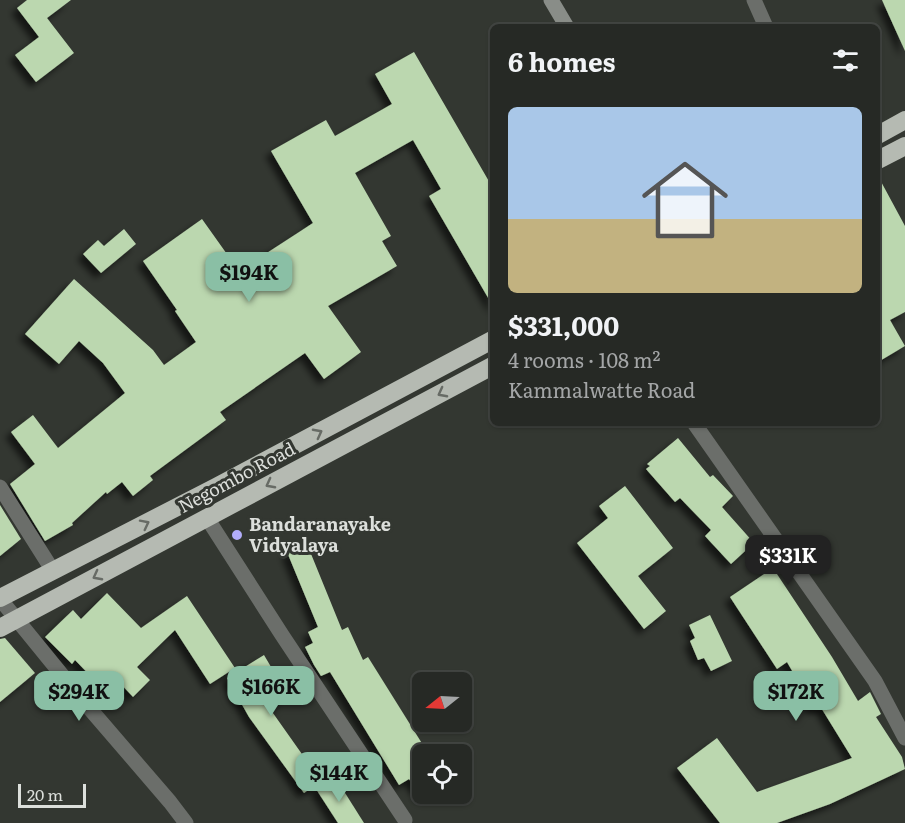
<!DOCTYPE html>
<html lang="en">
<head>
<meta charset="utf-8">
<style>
	:root { --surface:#262925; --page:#2e312d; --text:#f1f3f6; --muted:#a4a6a7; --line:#424542; --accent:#8abfa5 }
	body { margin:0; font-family:Literata,serif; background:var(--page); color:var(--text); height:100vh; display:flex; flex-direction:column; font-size:22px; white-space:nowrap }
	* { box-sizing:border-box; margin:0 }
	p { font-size:20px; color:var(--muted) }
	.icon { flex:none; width:33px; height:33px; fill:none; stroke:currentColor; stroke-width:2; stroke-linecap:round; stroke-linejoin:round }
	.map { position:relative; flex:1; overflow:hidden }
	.panel { position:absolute; left:490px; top:24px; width:390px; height:402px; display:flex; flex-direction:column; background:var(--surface); border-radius:9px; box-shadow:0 2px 4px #0004,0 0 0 2px var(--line) }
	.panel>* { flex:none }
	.needle { width:39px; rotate:252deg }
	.fabs { position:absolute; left:412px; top:672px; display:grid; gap:12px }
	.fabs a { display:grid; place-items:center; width:60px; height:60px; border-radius:9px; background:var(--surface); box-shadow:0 2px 4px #0004,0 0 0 2px var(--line); font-size:30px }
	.scale { position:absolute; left:18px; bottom:15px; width:68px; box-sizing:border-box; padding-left:6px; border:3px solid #dcdfdb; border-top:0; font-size:16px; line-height:21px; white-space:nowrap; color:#dcdfdb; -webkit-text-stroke:4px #333731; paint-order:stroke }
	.price { position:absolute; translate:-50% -51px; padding:0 14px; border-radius:12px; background:var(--accent); color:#111; font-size:20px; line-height:39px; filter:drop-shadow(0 2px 3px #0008) }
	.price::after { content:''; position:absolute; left:50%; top:36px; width:18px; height:14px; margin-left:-9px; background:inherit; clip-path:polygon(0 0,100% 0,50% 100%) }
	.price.active { background:#222; color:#fff }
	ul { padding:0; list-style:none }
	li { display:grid; align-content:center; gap:12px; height:318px; padding:0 18px }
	li span { display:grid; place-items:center; height:186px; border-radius:9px; color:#555 }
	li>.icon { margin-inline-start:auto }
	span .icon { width:108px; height:108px; fill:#fffc; stroke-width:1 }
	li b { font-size:26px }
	h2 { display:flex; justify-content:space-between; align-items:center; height:72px; padding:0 18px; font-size:26px }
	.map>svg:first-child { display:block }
	.building { fill:#bbd7af; filter:url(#shadow) }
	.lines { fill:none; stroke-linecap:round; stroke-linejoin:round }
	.street { stroke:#6b6e6a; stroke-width:15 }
	.secondary { stroke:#898d88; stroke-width:15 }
	.highway { stroke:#b5bab2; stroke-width:18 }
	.oneway { stroke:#676b65 }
	.poi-dot { fill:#b2adf9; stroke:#333731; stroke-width:2 }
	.labels { text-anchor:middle; stroke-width:6; stroke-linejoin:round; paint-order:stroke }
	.street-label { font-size:18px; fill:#dcdfdb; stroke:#333731 }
	.poi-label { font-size:18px; font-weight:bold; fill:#dcdfdb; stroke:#333731; text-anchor:start }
</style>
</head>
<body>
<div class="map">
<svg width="905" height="823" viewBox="0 0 905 823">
	<defs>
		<filter id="shadow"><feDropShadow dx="-5.5" dy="5.5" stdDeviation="3" flood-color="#0009"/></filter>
	</defs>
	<rect width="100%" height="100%" fill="#333731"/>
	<g class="building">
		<path d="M27 0H71L47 18 74 53 36 82 15 55 39 37 17 8Z"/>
		<path d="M882 0H905V51Z"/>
		<path d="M414 52 494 190V308L429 196 441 189 413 140 355 173 391 236 382 241 397 266 328 306 361 352 324 379 305 353 220 412 226 420 150 476 153 480 133 496 122 482 107 494 106 492 72 523 73 525 45 541 10 484 35 464 11 432 33 415 58 448 125 393 103 363 79 341 59 364 25 334 74 279 153 350 164 365 196 342 175 311 177 310 143 261 202 219 239 271 313 223 271 151 326 120 335 136 392 104 375 74Z"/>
		<path d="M878 176 905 226V312L890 320 905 346 878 362Z"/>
		<path d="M124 229 136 244 101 273 83 254 98 240 104 246Z"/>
		<path d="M678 438 710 477 713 475 733 496 722 507 754 543 731 564 705 536 711 530 680 498 675 502 646 469 650 466 647 464Z"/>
		<path d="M625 486 673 548 638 576 666 611 644 629 577 543 608 518 599 506Z"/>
		<path d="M0 505 21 539 0 556Z"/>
		<path d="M307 544 342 630 348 627 363 660 368 657 423 745V797L409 779 399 785 330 672 321 676 314 665 305 647 313 643 308 632 318 627 287 552Z"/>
		<path d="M773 568 832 657 858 701 870 692 881 714 876 717 902 757 905 769 830 804 777 823H720L677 768 717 738 757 792 852 758 820 706 814 709 787 662 777 669 730 597Z"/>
		<path d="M107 593 141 628 187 596 235 668 210 684 175 630 137 667 150 680 133 697 120 683 109 695 75 660 72 664 45 637 73 610 81 619Z"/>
		<path d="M710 615 732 661 711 671 704 658 698 660 690 641 695 638 689 625Z"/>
		<path d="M5 638 35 673 0 702V639Z"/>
		<path d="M264 655 287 694 268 706 321 781 304 793 249 717 227 678Z"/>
		<path d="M335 777 364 823H338L316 789Z"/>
	</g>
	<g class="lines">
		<g class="street">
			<path d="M754 0 766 27"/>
			<path d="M694 423 875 681 905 738"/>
			<path d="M0 487 53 571"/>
			<path d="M207 518 282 635 405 820"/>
			<path d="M0 599 84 702 170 802 186 823"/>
		</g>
		<path class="secondary" d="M551 0 567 27"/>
		<g class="highway">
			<path d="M878 135 905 120"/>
			<path d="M878 160 905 146"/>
			<path d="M0 598 216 487 494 339"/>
			<path d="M0 628 494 365"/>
		</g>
	</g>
	<defs><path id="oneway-chevron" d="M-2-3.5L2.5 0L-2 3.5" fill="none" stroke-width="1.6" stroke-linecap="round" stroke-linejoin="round" transform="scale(1.5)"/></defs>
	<g class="oneway">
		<use href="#oneway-chevron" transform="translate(442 393) rotate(152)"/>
		<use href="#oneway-chevron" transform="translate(318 433) rotate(-28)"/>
		<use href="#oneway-chevron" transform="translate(270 484) rotate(152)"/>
		<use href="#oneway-chevron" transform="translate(145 524) rotate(-27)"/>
		<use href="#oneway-chevron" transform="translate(97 576) rotate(152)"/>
	</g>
	<circle class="poi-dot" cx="237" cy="535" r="6"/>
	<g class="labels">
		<g class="street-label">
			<text transform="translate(237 478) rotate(-28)" y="6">Negombo Road</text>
		</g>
		<g class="poi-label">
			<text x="249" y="531">Bandaranayake<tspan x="249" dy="21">Vidyalaya</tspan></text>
		</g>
	</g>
</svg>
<div class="fabs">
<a><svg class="needle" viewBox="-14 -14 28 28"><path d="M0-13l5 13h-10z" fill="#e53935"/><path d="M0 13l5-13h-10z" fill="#a4a6a7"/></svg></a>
<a><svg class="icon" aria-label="locate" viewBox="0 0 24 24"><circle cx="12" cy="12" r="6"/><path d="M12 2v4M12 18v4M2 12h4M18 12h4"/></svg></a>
</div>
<div class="scale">20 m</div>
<b class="price" style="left:249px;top:303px">$194K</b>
<b class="price active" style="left:788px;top:586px">$331K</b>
<b class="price" style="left:271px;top:717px">$166K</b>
<b class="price" style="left:79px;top:722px">$294K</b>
<b class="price" style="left:796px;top:722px">$172K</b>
<b class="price" style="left:339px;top:803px">$144K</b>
<section class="panel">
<h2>6 homes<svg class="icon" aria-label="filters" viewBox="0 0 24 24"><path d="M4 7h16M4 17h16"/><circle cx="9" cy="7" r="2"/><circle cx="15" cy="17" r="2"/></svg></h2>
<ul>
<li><span style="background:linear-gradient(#a9c7e8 60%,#c2b280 0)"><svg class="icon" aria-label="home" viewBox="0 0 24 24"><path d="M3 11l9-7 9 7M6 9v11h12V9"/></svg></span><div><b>$331,000</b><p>4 rooms · 108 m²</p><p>Kammalwatte Road</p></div></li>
</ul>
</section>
</div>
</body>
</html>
